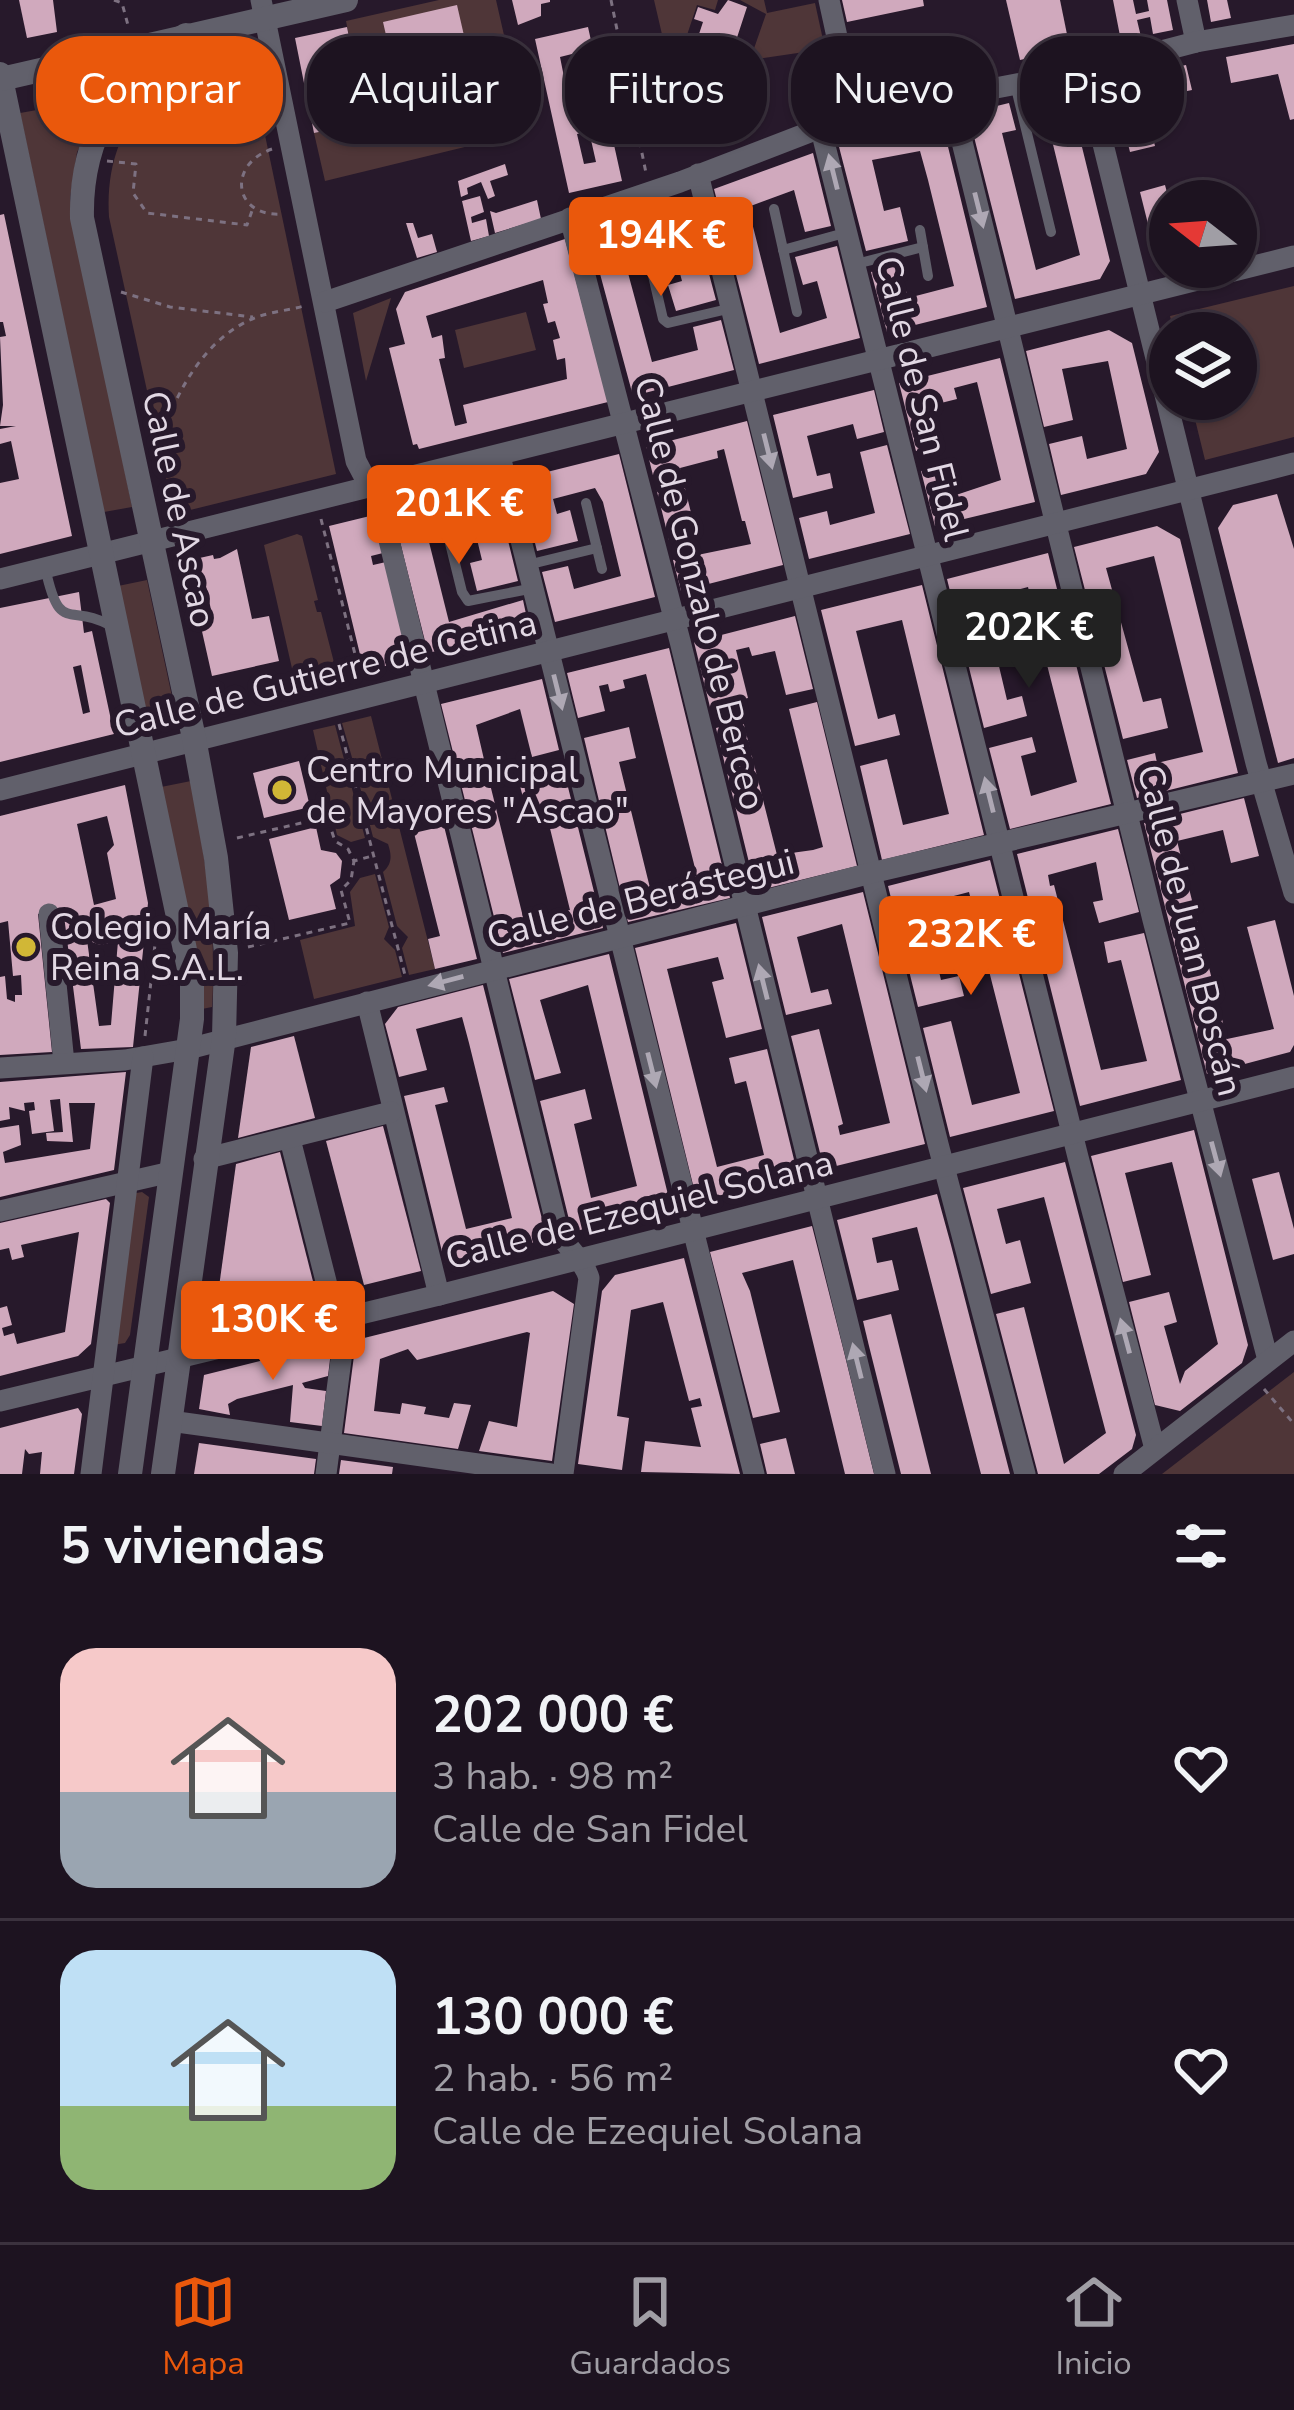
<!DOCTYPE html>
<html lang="es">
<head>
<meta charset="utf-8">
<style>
	:root { --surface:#1d1320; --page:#2a202d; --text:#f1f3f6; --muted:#a09ea5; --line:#3b323e; --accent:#ea580c }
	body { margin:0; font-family:"Nunito Sans",sans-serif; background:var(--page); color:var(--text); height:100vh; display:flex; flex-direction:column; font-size:45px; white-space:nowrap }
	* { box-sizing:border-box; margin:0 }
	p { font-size:39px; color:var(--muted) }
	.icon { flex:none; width:66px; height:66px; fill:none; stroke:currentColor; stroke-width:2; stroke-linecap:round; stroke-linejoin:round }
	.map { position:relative; height:1474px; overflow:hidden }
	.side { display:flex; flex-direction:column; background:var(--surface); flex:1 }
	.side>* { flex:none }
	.hud { position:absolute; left:36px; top:36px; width:1224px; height:108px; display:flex; gap:24px }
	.needle { width:78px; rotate:287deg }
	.tools { position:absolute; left:1149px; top:180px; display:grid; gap:24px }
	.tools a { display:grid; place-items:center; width:108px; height:108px; border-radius:50%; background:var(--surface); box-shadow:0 3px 9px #0004,0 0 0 3px var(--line); font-size:60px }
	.price { position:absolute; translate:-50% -102px; padding:0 27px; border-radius:12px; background:var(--accent); color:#fff; font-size:39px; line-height:78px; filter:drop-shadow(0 3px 6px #0008) }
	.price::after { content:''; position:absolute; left:50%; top:72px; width:36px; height:27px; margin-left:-18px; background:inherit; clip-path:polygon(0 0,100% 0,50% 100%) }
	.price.current { background:#222; color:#fff }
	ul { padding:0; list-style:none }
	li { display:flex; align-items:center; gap:36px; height:300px; padding:0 60px }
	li+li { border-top:3px solid var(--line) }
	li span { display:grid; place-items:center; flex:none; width:336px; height:240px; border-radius:36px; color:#555 }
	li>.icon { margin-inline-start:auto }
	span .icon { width:144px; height:144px; fill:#fffc; stroke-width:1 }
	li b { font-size:51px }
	h2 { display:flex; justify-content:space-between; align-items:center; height:144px; padding:0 60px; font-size:51px }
	.tag { padding:0 42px; border-radius:48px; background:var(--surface); box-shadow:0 3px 9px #0004,0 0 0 3px var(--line); font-size:42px; line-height:108px }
	.tag.current { background:var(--accent); color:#fff }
	.tab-bar { display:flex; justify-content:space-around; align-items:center; height:168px; border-top:3px solid var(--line); background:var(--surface); font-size:33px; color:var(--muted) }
	.tab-bar a { display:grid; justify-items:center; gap:6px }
	.tab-bar .current { color:var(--accent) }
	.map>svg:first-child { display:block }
	.green { fill:#4f3638 }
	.building { fill:#d0a9bd; fill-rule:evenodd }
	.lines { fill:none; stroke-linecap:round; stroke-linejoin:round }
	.path { stroke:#7d7181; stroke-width:3; stroke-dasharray:6 6; stroke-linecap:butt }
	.service { stroke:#61606b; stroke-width:10 }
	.minor { stroke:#61606b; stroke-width:21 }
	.tertiary { stroke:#61606b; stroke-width:24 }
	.oneway { fill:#aea8b4 }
	.poi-dot { fill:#d1b736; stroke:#27192b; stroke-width:4.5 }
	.labels { text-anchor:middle; stroke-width:12; stroke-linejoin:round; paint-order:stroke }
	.street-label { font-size:36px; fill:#e2d8e4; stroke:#27192b }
	.poi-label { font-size:36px; fill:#e2d8e4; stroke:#27192b; text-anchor:start }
</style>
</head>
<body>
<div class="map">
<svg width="1294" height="1474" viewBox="0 0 1294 1474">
	<rect width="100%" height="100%" fill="#27192b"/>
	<g class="green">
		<path d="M439 0H496L526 132 325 181 314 133 366 121 346 21Z"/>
		<path d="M654 0H718L715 10 697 5 679 59 677 55 670 57 671 63 678 62 671 73Z"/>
		<path d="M740 0H764L767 13 815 3 825 49 750 60 766 14Z"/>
		<path d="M248 54 336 474 174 514 109 217C103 125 159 67 248 54Z"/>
		<path d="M89 85 105 97 77 152 70 198 132 507 104 512 20 113 37 110 35 98Z"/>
		<path d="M1294 286V437L1205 460 1190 399H1236V333H1174L1170 316Z"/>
		<path d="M391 298 366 381 353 313Z"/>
		<path d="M526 312 536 350 464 368 455 330Z"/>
		<path d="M297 534 302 536 318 600 314 601 317 612H321L338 678 301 688 296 686 264 545Z"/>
		<path d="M147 580 174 706 145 712 118 586Z"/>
		<path d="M371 716 435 969 409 975 402 948 408 937 397 926 383 872C392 864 392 856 388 844L373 837 359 783 363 769 353 761 342 723Z"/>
		<path d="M335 725 345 763 340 774 351 785 365 838 351 842 337 835 313 730Z"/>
		<path d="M191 781C205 857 217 929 212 1007L202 1009 161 787Z"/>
		<path d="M375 874 389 927 384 939 395 950 402 977 314 999 300 940 355 926 350 892 360 878Z"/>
		<path d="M142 1192 149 1197 130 1335 125 1343 113 1345 131 1194Z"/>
		<path d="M1294 1372V1474H1162Z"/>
	</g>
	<g class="building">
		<path d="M19 0H53L57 32 27 38Z"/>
		<path d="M512 0H550V2L541 4V16L518 25Z"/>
		<path d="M728 0 747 7 729 62 701 55 694 76 678 71 689 37 697 40 703 22 694 19 698 7 718 14Z"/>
		<path d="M842 0H923L924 6 847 22Z"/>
		<path d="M1006 0H1060L1070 49 1020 60Z"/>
		<path d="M1113 0H1133L1136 14 1149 11 1147 0H1167L1173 30 1153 34 1150 17 1137 20 1141 37 1121 41Z"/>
		<path d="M1207 0H1227L1231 18 1211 22Z"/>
		<path d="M457 5 485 127 411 144 383 22Z"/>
		<path d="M347 27 366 122 347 126 343 109 331 112 334 129 314 133 295 38ZM335 70 342 102 329 105 322 72Z"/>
		<path d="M588 27 622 181 569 193 535 39ZM572 54 579 85 566 87 560 57ZM580 93 587 123 575 126 568 95ZM589 131 596 162 584 164 577 134Z"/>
		<path d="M1294 44V119L1290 120 1278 74 1231 83 1226 57Z"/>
		<path d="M981 48 985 68 869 91 865 71Z"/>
		<path d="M1186 65 1192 90 1144 100 1155 146 1130 152 1112 80Z"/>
		<path d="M1068 90 1110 261 1100 279 1015 299 968 113 1009 103 1016 130 1002 133 1036 270 1080 255 1048 124 1037 127 1031 99Z"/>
		<path d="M941 118 987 307 887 332 871 272 899 265 908 298 954 286 928 180 920 151 872 160 884 211 900 207 908 241 866 251 838 143 872 131Z"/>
		<path d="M813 153 831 226 805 232 794 190 748 207 780 333 827 318 817 281 803 285 795 257 837 246 860 338 759 364 714 189Z"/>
		<path d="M505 164 508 175 490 181 495 196 488 199 481 182 467 188 468 194 461 197 458 181Z"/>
		<path d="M1165 185 1170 204V261L1158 264 1140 192Z"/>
		<path d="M480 196 484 212 471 217 472 223 486 219 489 236 471 241 462 201Z"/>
		<path d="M689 199 716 300 676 311 668 285 682 281 669 232 632 248 630 243 621 247 652 362 698 350 693 327 721 320 734 370 633 396 589 233Z"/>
		<path d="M537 200 541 219 495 233 490 211 496 213Z"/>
		<path d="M4 214 72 536 0 554V483L19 479 11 441 0 444V429L16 426H0L3 405 0 337 6 336 3 322H0V215Z"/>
		<path d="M406 223H413L418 238 432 234 437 252 417 258Z"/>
		<path d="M565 239 608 402 419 449 417 444 413 445 389 348 405 344 396 309 405 292ZM543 280 548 303 543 304 548 323 555 321 560 338 553 340 557 360 565 358 567 379 463 405 467 423 455 426 439 359 445 358 442 335 432 338 426 316Z"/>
		<path d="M1109 330 1132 343 1159 452 1146 474 1061 495 1049 444 1082 436 1087 459 1127 449 1108 361 1062 369 1073 420 1044 427 1026 351Z"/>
		<path d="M1000 358 1035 502 935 526 921 471 949 464 956 495 1001 480 977 382 954 388 957 399 933 405 943 444 916 451 899 383Z"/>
		<path d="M874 390 884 432 857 439 853 424 807 436 817 476 830 473 833 488 793 498 773 415Z"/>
		<path d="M747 421 783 565 681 591 673 560 751 544 745 521H742L724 449 717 451 718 458 680 468 696 533 669 540 646 447Z"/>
		<path d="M887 445 910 534 809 559 799 518 827 511 830 525 875 513 860 452Z"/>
		<path d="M619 454 655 597 555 622 542 572 568 566 574 589 621 576 603 502 595 488 553 499 557 514 570 510 578 541 537 551 519 479Z"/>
		<path d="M494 484 518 581 477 591 470 563 482 560 472 519 426 530 449 622 523 600 529 628 428 653 392 510Z"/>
		<path d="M1277 494 1294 549V758L1278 763 1218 528 1233 505Z"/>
		<path d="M374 515 383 553 371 556 373 565 386 562 410 660 364 671 329 526Z"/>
		<path d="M1157 526 1180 539 1238 773 1137 798 1127 760 1155 753 1157 763 1203 752 1154 556 1106 568 1143 702 1161 698 1168 728 1123 739 1074 547Z"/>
		<path d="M237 549 252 619 269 616 279 661 212 676 199 618 212 615 207 590 204 579 191 582 186 561 213 555 214 559 220 558Z"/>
		<path d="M1048 553 1111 804 1010 829 989 748 1032 737 1036 752 1021 756 1031 796 1077 782 1045 657 1028 587 983 599 1007 700 1022 696 1027 716 984 728 947 579Z"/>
		<path d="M922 585 984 835 882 860 860 766 887 759 903 825 949 814 902 620 856 631 878 719 895 714 900 735 855 746 821 610Z"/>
		<path d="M79 592 84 633 92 631 114 734 0 762V608ZM81 665 90 712 83 714 73 667Z"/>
		<path d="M795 616 813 689 786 695 775 651 752 656 749 647 736 650 748 698 710 707 694 642Z"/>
		<path d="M669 648 730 898 628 922 584 738 629 727 636 758 619 762 650 888 697 876 646 674 623 680 625 688 610 692 608 684 599 686 605 711 578 718 567 673Z"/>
		<path d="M542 679 559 750 532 757 520 709 476 725 486 768 524 921 570 910 545 808 527 813 519 782 564 771 603 928 503 953 441 704Z"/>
		<path d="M817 702 857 866 756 891 716 728 743 721 777 855 813 850 823 847 789 709Z"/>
		<path d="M299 761 310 807 264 818 253 773Z"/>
		<path d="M125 785 148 903 133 1047 81 1049 63 908 38 914 52 1052 0 1055V977L5 976 7 999 15 1002V995H22L21 975 13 976 8 921 0 923V816ZM107 816 114 845 107 853 116 899 94 905 77 824ZM87 940 100 945 118 941 111 1025 99 1026Z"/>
		<path d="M1244 798 1259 856 1231 863 1223 830 1177 841 1227 1039 1274 1029 1247 927 1275 920 1294 996V1045L1290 1052 1207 1074 1144 823Z"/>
		<path d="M444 826 477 959 435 969 428 939 440 936 414 833Z"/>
		<path d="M316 827 321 850 336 853 342 861 340 878 330 885 336 909 289 920 269 839Z"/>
		<path d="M1118 829 1139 912 1099 923 1093 902 1103 900 1096 862 1048 875 1050 886 1054 885 1101 1070 1147 1061 1121 960 1108 963 1104 942 1144 933 1181 1080 1080 1106 1017 854Z"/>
		<path d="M990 860 1054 1111 950 1137 923 1028 951 1021 972 1105 1020 1093 969 892 923 904 941 980 959 976 964 996 918 1007 888 886Z"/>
		<path d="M863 892 925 1144 824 1169 791 1036 819 1029 843 1124 838 1126 840 1135 890 1123 842 924 797 937 811 993 828 989 832 1004 786 1015 762 917Z"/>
		<path d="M736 923 762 1029 726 1038 712 982 724 979 718 957 667 969 717 1167 764 1155 746 1081 735 1084 729 1058 767 1049 798 1176 697 1201 635 948Z"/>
		<path d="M609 954 671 1207 572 1232 540 1101 585 1089 592 1119 574 1124 591 1198 637 1186 588 985 540 1000 561 1073 535 1080 509 979Z"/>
		<path d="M483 985 547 1239 445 1264 404 1096 444 1087 448 1102 435 1105 466 1229 512 1218 469 1043 462 1017 416 1029 427 1070 399 1077 385 1024 398 1007Z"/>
		<path d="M294 1036 315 1118 238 1138 251 1047Z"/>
		<path d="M126 1072 114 1170 0 1197V1128L19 1125 21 1145 3 1152 5 1163 90 1149 95 1103H99H69L73 1142 47 1141 46 1133 63 1132 60 1099 50 1100 54 1131 32 1134 29 1111 35 1110 34 1102 24 1103 25 1111 9 1107 10 1119 0 1121V1082Z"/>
		<path d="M383 1126 421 1271 364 1285 326 1141Z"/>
		<path d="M1194 1130 1248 1345 1242 1363 1180 1411 1155 1405 1129 1302 1169 1292 1177 1322 1164 1326 1180 1384 1185 1371 1218 1344 1172 1162 1125 1173 1151 1275 1123 1282 1091 1156Z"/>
		<path d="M280 1152 317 1297 214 1323 236 1164Z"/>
		<path d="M1065 1162 1136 1435 1132 1449 1099 1474H1038L996 1314 1024 1307 1064 1464 1106 1433 1044 1197 997 1209 1006 1244 1020 1240 1031 1283 991 1294 963 1188Z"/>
		<path d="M1279 1172 1294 1229V1254L1273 1260 1252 1179Z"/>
		<path d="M937 1194 951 1245 1010 1474H981L917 1227 872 1238 877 1263 892 1260 899 1290 857 1300 837 1220Z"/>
		<path d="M106 1199 110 1203 91 1344 78 1356 0 1376V1308L7 1306 12 1325 2 1328 4 1336 14 1333 17 1344 65 1332 79 1232 21 1245 24 1257 12 1260 9 1248 0 1250V1223Z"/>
		<path d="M812 1226 844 1352 874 1474H845L793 1260 742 1273 750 1291 780 1412 753 1418 710 1252Z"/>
		<path d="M684 1258 740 1474 641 1472 645 1441 701 1447 691 1408 702 1406 700 1398 689 1401 663 1302 631 1310 617 1416 629 1418 622 1470 578 1464 602 1291 615 1275Z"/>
		<path d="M553 1291 574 1304 552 1461 479 1451 489 1421 517 1427 530 1333 527 1332 417 1360 408 1349 380 1359 374 1411 400 1414 402 1403 426 1407 424 1414 449 1418 454 1403 471 1405 458 1449 344 1433 356 1340Z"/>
		<path d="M891 1314 931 1474H901L869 1346 863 1321Z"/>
		<path d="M332 1343 328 1376 302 1383 305 1388 326 1391 322 1426 290 1422 293 1385 237 1399 228 1404 230 1415 199 1409 204 1375Z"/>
		<path d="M78 1408 82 1414 74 1474H40L42 1452 29 1454 25 1449 22 1474H0V1428Z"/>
		<path d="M786 1438 795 1474H767L760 1444Z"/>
		<path d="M199 1443 316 1459 314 1474H194Z"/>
		<path d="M341 1460 393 1467 392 1474H339Z"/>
	</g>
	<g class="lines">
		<g class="path">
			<path d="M114 0 122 3 129 29"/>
			<path d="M611 0 646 173"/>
			<path d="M272 149C226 165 234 218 283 214"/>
			<path d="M107 161 136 164 133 193 147 213 247 225 253 208"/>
			<path d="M121 292 170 307 253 317"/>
			<path d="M150 448 159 445C174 395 204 337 257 317 271 312 289 310 304 306"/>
			<path d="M321 519 361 678"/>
			<path d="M339 724 405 975"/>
			<path d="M237 838 327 817 335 841 348 849 354 861 372 856"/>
			<path d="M248 947 350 923 341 890 351 880 354 861"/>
			<path d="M145 1036 157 926"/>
			<path d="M1264 1389 1294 1424"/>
		</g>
		<g class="service">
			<path d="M1015 84 1051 232"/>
			<path d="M774 209 797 312"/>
			<path d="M920 230 928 276"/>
			<path d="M783 250 848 232"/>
			<path d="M648 254 663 319 668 323 732 308"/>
			<path d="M856 264 923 247"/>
			<path d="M586 503 602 569"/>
			<path d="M448 535 462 592 468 601 534 588"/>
			<path d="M527 565 597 548"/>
			<path d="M45 567C60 637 68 601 114 627"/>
		</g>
		<g class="minor">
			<path d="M261 0 356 461 366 480 376 487"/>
			<path d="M829 0 854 115"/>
			<path d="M1187 0 1196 42"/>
			<path d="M1085 71 1256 763 1294 893"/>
			<path d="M951 97 1153 920 1268 1360"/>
			<path d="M821 130 1078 1157 1155 1449"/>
			<path d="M698 174 938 1144 1025 1474"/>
			<path d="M570 218 680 641 885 1474"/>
			<path d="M325 302 680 182 854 115 1085 71 1196 42 1294 25"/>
			<path d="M500 456 754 1474"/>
			<path d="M376 487 557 1227C564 1248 583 1257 589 1278L563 1474"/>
			<path d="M0 579 1294 256"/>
			<path d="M0 790 1294 463"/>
			<path d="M49 914 64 1063"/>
			<path d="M367 1002 439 1295"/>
			<path d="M0 1068 125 1060 188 1049 871 873 1294 774"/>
			<path d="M290 1139 329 1293 342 1319V1352L326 1474"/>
			<path d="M204 1159 391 1112"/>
			<path d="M0 1211 171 1172"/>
			<path d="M0 1401 439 1295 1294 1077"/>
			<path d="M170 1421 551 1474"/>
			<path d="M91 1474 143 1057"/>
			<path d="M1124 1474 1294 1341"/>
		</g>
		<g class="tertiary">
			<path d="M0 74 192 983V1019L130 1474"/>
			<path d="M1 79 346 0"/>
			<path d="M163 1474 224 1037 226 953 216 858 194 738 82 218C80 139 117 74 186 35"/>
		</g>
	</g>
	<defs><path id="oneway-solid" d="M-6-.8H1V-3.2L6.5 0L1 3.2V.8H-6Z" transform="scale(3)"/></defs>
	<g class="oneway">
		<use href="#oneway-solid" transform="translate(833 172) rotate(-104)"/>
		<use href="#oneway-solid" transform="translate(979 210) rotate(76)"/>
		<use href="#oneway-solid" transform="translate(768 451) rotate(76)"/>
		<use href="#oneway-solid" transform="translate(558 692) rotate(76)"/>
		<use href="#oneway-solid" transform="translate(989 795) rotate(-104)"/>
		<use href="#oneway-solid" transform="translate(446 981) rotate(165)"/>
		<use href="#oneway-solid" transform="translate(763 982) rotate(-104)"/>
		<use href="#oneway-solid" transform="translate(652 1070) rotate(76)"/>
		<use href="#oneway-solid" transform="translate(922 1074) rotate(76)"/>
		<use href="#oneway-solid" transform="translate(1216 1159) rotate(75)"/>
		<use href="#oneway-solid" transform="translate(1125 1336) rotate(-105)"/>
		<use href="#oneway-solid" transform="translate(857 1361) rotate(-104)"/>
	</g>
	<g class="poi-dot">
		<circle cx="282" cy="790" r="12"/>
		<circle cx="26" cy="947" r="12"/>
	</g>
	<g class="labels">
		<g class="street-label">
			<text transform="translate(923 398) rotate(76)" y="13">Calle de San Fidel</text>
			<text transform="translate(180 509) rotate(78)" y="13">Calle de Ascao</text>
			<text transform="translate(701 593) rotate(76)" y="13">Calle de Gonzalo de Berceo</text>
			<text transform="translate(325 673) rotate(-14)" y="13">Calle de Gutierre de Cetina</text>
			<text transform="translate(640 898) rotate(-14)" y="13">Calle de Berástegui</text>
			<text transform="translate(1191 930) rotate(76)" y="13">Calle de Juan Boscán</text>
			<text transform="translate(639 1209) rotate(-14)" y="13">Calle de Ezequiel Solana</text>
		</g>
		<g class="poi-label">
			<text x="306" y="782">Centro Municipal<tspan x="306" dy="41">de Mayores "Ascao"</tspan></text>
			<text x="50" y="939">Colegio María<tspan x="50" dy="41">Reina S.A.L.</tspan></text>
		</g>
	</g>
</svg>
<div class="tools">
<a><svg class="needle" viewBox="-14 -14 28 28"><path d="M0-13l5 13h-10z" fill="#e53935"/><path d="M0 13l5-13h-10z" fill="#a09ea5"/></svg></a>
<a><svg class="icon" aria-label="layers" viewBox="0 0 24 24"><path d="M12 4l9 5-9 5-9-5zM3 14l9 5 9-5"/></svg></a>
</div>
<b class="price" style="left:661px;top:299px">194K €</b>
<b class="price" style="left:459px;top:567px">201K €</b>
<b class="price current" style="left:1029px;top:691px">202K €</b>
<b class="price" style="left:971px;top:998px">232K €</b>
<b class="price" style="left:273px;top:1383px">130K €</b>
<div class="hud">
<a class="tag current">Comprar</a>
<a class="tag">Alquilar</a>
<a class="tag">Filtros</a>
<a class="tag">Nuevo</a>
<a class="tag">Piso</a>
</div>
</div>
<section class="side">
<h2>5 viviendas<svg class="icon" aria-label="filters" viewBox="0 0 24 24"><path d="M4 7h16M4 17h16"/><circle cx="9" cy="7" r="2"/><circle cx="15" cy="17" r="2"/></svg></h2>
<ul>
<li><span style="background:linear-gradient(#f6c9c9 60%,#9aa5b1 0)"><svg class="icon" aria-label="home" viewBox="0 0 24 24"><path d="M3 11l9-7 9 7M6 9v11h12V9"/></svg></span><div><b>202 000 €</b><p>3 hab. · 98 m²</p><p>Calle de San Fidel</p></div><svg class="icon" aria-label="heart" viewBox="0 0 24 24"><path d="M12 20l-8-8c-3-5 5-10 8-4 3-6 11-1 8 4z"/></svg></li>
<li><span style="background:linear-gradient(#bfe0f5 65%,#8fb573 0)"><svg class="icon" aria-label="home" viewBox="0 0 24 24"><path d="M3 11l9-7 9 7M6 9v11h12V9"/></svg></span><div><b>130 000 €</b><p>2 hab. · 56 m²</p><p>Calle de Ezequiel Solana</p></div><svg class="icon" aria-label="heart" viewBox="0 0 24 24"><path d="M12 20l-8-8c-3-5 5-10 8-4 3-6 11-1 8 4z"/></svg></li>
</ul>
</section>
<nav class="tab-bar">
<a class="current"><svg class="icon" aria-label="map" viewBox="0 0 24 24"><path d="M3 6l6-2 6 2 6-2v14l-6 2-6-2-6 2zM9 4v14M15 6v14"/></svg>Mapa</a>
<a><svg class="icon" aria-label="saved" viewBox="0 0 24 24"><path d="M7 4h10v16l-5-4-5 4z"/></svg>Guardados</a>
<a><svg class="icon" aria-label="home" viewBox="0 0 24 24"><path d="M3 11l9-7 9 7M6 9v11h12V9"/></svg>Inicio</a>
</nav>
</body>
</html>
